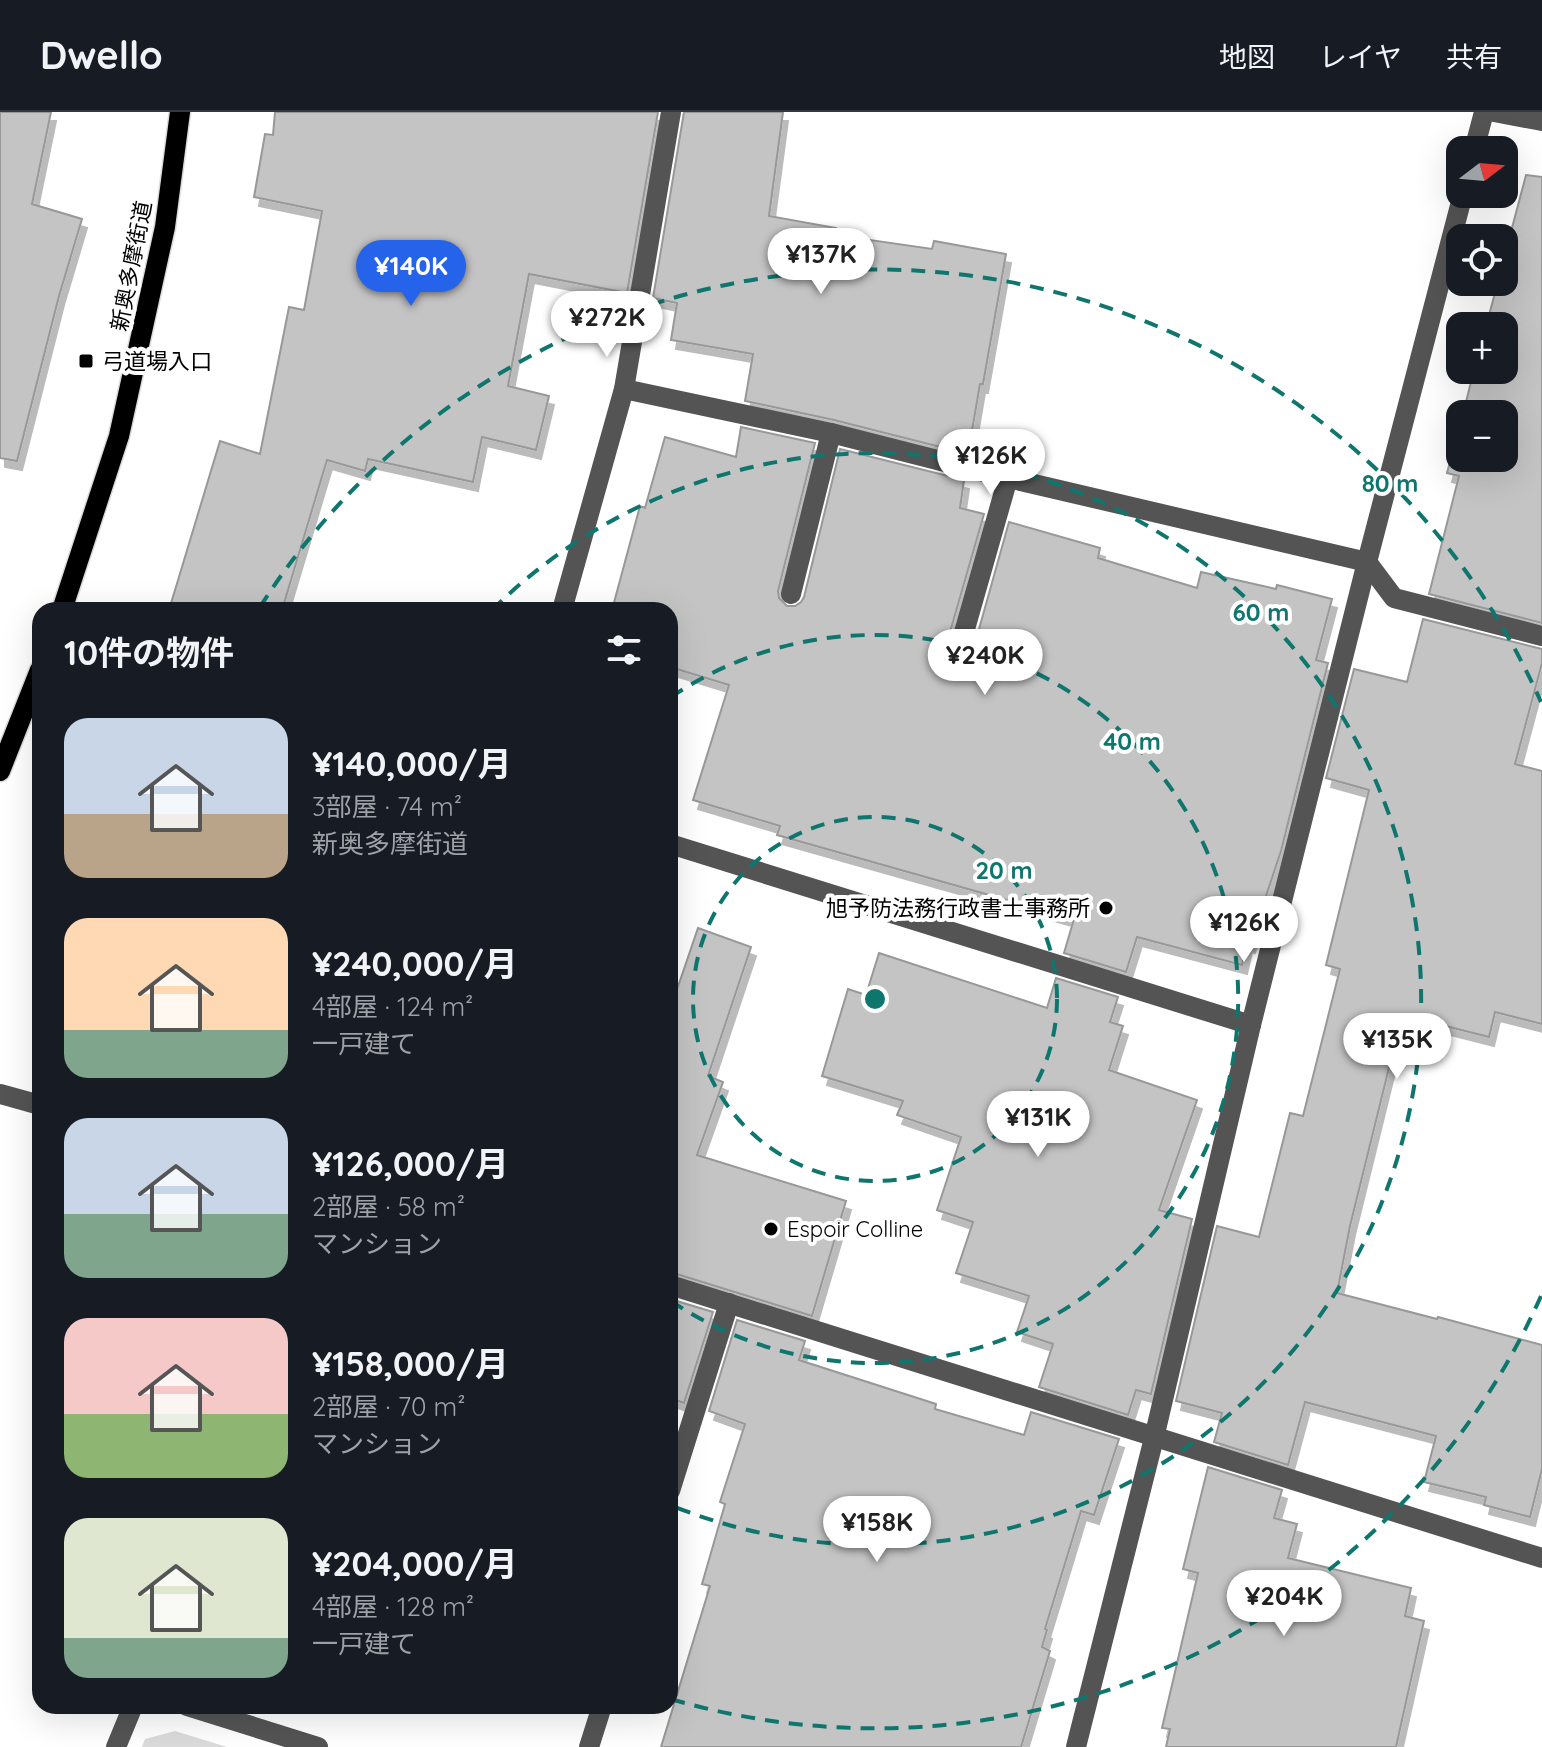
<!DOCTYPE html>
<html lang="ja">
<head>
<meta charset="utf-8">
<style>
	:root { --surface:#171b24; --page:#20242c; --text:#f1f3f6; --muted:#9ea1a6; --line:#363941; --accent:#2563eb }
	body { margin:0; font-family:Quicksand,"Noto Sans JP",sans-serif; background:var(--page); color:var(--text); height:100vh; display:flex; flex-direction:column; font-size:30px; white-space:nowrap }
	* { box-sizing:border-box; margin:0 }
	p { font-size:26px; color:var(--muted) }
	.icon { flex:none; width:44px; height:44px; fill:none; stroke:currentColor; stroke-width:2; stroke-linecap:round; stroke-linejoin:round }
	.map { position:relative; flex:1; overflow:hidden }
	.details { position:absolute; left:32px; top:490px; width:646px; height:1112px; display:flex; flex-direction:column; background:var(--surface); border-radius:24px; box-shadow:0 8px 32px #0002 }
	.details>* { flex:none }
	.needle { width:52px; rotate:74deg }
	.buttons { position:absolute; left:1446px; top:24px; display:grid; gap:16px }
	.buttons a { display:grid; place-items:center; width:72px; height:72px; border-radius:16px; background:var(--surface); box-shadow:0 8px 32px #0002; font-size:40px }
	.price { position:absolute; translate:-50% -68px; padding:0 18px; border-radius:28px; background:#fff; color:#222; font-size:26px; line-height:52px; filter:drop-shadow(0 2px 4px #0008) }
	.price::after { content:''; position:absolute; left:50%; top:48px; width:24px; height:18px; margin-left:-12px; background:inherit; clip-path:polygon(0 0,100% 0,50% 100%) }
	.price.current { background:var(--accent); color:#fff }
	ul { padding:0; list-style:none }
	li { display:flex; align-items:center; gap:24px; height:200px; padding:0 32px }
	li span { display:grid; place-items:center; flex:none; width:224px; height:160px; border-radius:24px; color:#555 }
	li>.icon { margin-inline-start:auto }
	span .icon { width:96px; height:96px; fill:#fffc; stroke-width:1 }
	li b { font-size:34px }
	h2 { display:flex; justify-content:space-between; align-items:center; height:96px; padding:0 32px; font-size:34px }
	header { display:flex; align-items:center; gap:48px; box-sizing:border-box; height:112px; padding:0 40px; background:var(--surface); border-bottom:2px solid var(--line) }
	header strong { font-size:38px }
	nav { display:flex; gap:44px; margin-inline-start:auto; font-size:28px }
	.map>svg:first-child { display:block }
	.green { fill:#dbdbdb }
	.building { fill:#c4c4c4; stroke:#989898; stroke-width:2; filter:url(#shadow) }
	.lines { fill:none; stroke-linecap:round; stroke-linejoin:round }
	.major-casing { stroke:#dbdbdb; stroke-width:23 }
	.minor { stroke:#545454; stroke-width:20 }
	.major { stroke:#000; stroke-width:20 }
	.ring { fill:none; stroke:#0f766e; stroke-width:4; stroke-dasharray:14 10 }
	.poi-dot { fill:#000; stroke:#fff; stroke-width:3 }
	.labels { text-anchor:middle; stroke-width:8; stroke-linejoin:round; paint-order:stroke }
	.street-label { font-size:22px; fill:#000; stroke:#fff }
	.poi-label { font-size:22px; fill:#000; stroke:#fff; text-anchor:start }
	.centre { fill:#0f766e; stroke:#fff; stroke-width:4 }
	.ring-label { font-size:24px; text-anchor:middle; font-weight:bold; fill:#0f766e; stroke:#fff; stroke-width:8; stroke-linejoin:round; paint-order:stroke }
</style>
</head>
<body>
<header>
<strong>Dwello</strong>
<nav><a>地図</a><a>レイヤ</a><a>共有</a></nav>
</header>
<div class="map">
<svg width="1542" height="1635" viewBox="0 0 1542 1635">
	<defs>
		<filter id="shadow"><feDropShadow dx="5" dy="9" stdDeviation="0" flood-color="#0004"/></filter>
	</defs>
	<rect width="100%" height="100%" fill="#fff"/>
	<path class="green" d="M175 1619 227 1635H142L145 1627Z"/>
	<g class="building">
		<path d="M0 0H51L32 92 82 107 59 184 17 349 0 346Z"/>
		<path d="M275 0H658L627 181 529 162 508 274 549 284 536 338 482 325 473 370 368 347 365 359 327 348 282 498H169L220 329 260 342 289 195 304 198 322 99 254 85 265 22 273 23Z"/>
		<path d="M684 0H783L769 104 836 116 835 123 932 137 934 129 1006 142 983 272H980L968 342 834 308 745 289 753 242 671 228 677 191 653 186Z"/>
		<path d="M1526 63 1542 65V511L1429 482 1459 364 1447 361 1460 312V346H1504V302H1463L1474 258H1504V214H1486L1498 170H1504V146Z"/>
		<path d="M741 315 815 331 778 479 779 486 787 494H795L801 490 804 485 840 337 964 368 960 396 984 402 948 527 949 535 957 543H965L971 540 974 535 1009 410 1100 436 1098 446 1197 476 1201 460 1276 477 1277 473 1332 487 1316 548 1328 551 1281 739 1250 832 1247 831 1242 853 1137 825 1126 860 1064 841 1074 807 777 723 780 714 693 688 729 573 670 555V498H612L640 394 645 396 665 325 736 345Z"/>
		<path d="M1423 507 1542 537V551L1515 652 1542 659V912L1495 900 1489 925 1402 903 1350 1114 1337 1181 1437 1207 1438 1205 1542 1233V1357L1530 1405 1484 1393 1486 1385 1424 1370 1436 1324 1305 1290 1288 1353 1214 1330 1222 1301 1176 1289 1217 1114 1259 1125 1290 1001 1303 1004 1340 857 1326 853 1369 678 1326 666 1354 557 1407 570Z"/>
		<path d="M698 816 751 835 708 964 723 970 697 1043 846 1089 812 1204 670 1160V898Z"/>
		<path d="M879 841 1047 896 1056 866 1118 885 1110 910 1123 914 1109 958 1197 988 1159 1098 1192 1107 1151 1282 1136 1278 1128 1303 1039 1275 1053 1232 1017 1220 1029 1184 956 1161 973 1110 937 1098 961 1025 897 1003 903 989 822 964 848 877 866 883Z"/>
		<path d="M670 1187 713 1200 684 1291 670 1286Z"/>
		<path d="M737 1208 805 1229 799 1248 936 1292 935 1297 1024 1323 1031 1300 1119 1327 1094 1403 1081 1399 1045 1517 1047 1518 1042 1535 1050 1539 1021 1635H661L710 1474 702 1472 725 1392 720 1390 745 1312 709 1299Z"/>
		<path d="M1208 1355 1282 1378 1274 1406 1297 1412 1288 1446 1411 1476 1405 1504 1424 1509 1396 1635H1166L1170 1617 1162 1616 1198 1461 1183 1457Z"/>
	</g>
	<g class="lines">
		<defs>
			<g id="major">
				<path d="M62 498 119 324 165 115 180 0"/>
				<path d="M0 659 40 558"/>
			</g>
		</defs>
		<use href="#major" class="major-casing"/>
		<g class="minor">
			<path d="M1494 0 1542 9"/>
			<path d="M1474 38 1484 0"/>
			<path d="M624 277 831 321 1008 366 1367 450 1394 486 1542 524"/>
			<path d="M791 482 831 321"/>
			<path d="M562 498 624 277 671 0"/>
			<path d="M961 531 1008 366"/>
			<path d="M670 732 1251 913"/>
			<path d="M0 982 40 993"/>
			<path d="M670 1173 1542 1446"/>
			<path d="M670 1379 729 1191"/>
			<path d="M187 1594 318 1635"/>
			<path d="M116 1635 133 1594"/>
			<path d="M589 1635 602 1594"/>
			<path d="M1076 1635 1154 1326 1251 913 1367 450 1463 82"/>
		</g>
		<use href="#major" class="major"/>
	</g>
	<g class="ring">
		<circle cx="875" cy="887" r="182"/>
		<path d="M671 585A364 364 0 1 1 671 1189"/>
		<path d="M492 498A546 546 0 1 1 670 1393"/>
		<path d="M1541 1184A729 729 0 0 1 674 1588M260 495A729 729 0 0 1 1541 590"/>
	</g>
	<g class="poi-dot">
		<rect x="78" y="241" width="16" height="16" rx="4"/>
		<circle cx="1106" cy="796" r="8"/>
		<circle cx="771" cy="1117" r="8"/>
	</g>
	<g class="labels">
		<g class="street-label">
			<text transform="translate(131 154) rotate(-79)" y="8">新奥多摩街道</text>
		</g>
		<g class="poi-label">
			<text x="102" y="257">弓道場入口</text>
			<text x="1090" y="804" text-anchor="end">旭予防法務行政書士事務所</text>
			<text x="787" y="1125">Espoir Colline</text>
		</g>
	</g>
	<circle cx="875" cy="887" r="12" class="centre"/>
	<g class="ring-label">
		<text x="1390" y="380">80 m</text>
		<text x="1261" y="509">60 m</text>
		<text x="1132" y="638">40 m</text>
		<text x="1004" y="767">20 m</text>
	</g>
</svg>
<div class="buttons">
<a><svg class="needle" viewBox="-14 -14 28 28"><path d="M0-13l5 13h-10z" fill="#e53935"/><path d="M0 13l5-13h-10z" fill="#9ea1a6"/></svg></a>
<a><svg class="icon" aria-label="locate" viewBox="0 0 24 24"><circle cx="12" cy="12" r="6"/><path d="M12 2v4M12 18v4M2 12h4M18 12h4"/></svg></a>
<a>+</a>
<a>−</a>
</div>
<b class="price" style="left:821px;top:184px">¥137K</b>
<b class="price current" style="left:411px;top:196px">¥140K</b>
<b class="price" style="left:607px;top:247px">¥272K</b>
<b class="price" style="left:991px;top:385px">¥126K</b>
<b class="price" style="left:985px;top:585px">¥240K</b>
<b class="price" style="left:1244px;top:852px">¥126K</b>
<b class="price" style="left:1397px;top:969px">¥135K</b>
<b class="price" style="left:1038px;top:1047px">¥131K</b>
<b class="price" style="left:877px;top:1452px">¥158K</b>
<b class="price" style="left:1284px;top:1526px">¥204K</b>
<section class="details">
<h2>10件の物件<svg class="icon" aria-label="filters" viewBox="0 0 24 24"><path d="M4 7h16M4 17h16"/><circle cx="9" cy="7" r="2"/><circle cx="15" cy="17" r="2"/></svg></h2>
<ul>
<li><span style="background:linear-gradient(#c9d6e8 60%,#b9a48a 0)"><svg class="icon" aria-label="home" viewBox="0 0 24 24"><path d="M3 11l9-7 9 7M6 9v11h12V9"/></svg></span><div><b>¥140,000/月</b><p>3部屋 · 74 m²</p><p>新奥多摩街道</p></div></li>
<li><span style="background:linear-gradient(#ffd9b3 70%,#7fa58c 0)"><svg class="icon" aria-label="home" viewBox="0 0 24 24"><path d="M3 11l9-7 9 7M6 9v11h12V9"/></svg></span><div><b>¥240,000/月</b><p>4部屋 · 124 m²</p><p>一戸建て</p></div></li>
<li><span style="background:linear-gradient(#c9d6e8 60%,#7fa58c 0)"><svg class="icon" aria-label="home" viewBox="0 0 24 24"><path d="M3 11l9-7 9 7M6 9v11h12V9"/></svg></span><div><b>¥126,000/月</b><p>2部屋 · 58 m²</p><p>マンション</p></div></li>
<li><span style="background:linear-gradient(#f6c9c9 60%,#8fb573 0)"><svg class="icon" aria-label="home" viewBox="0 0 24 24"><path d="M3 11l9-7 9 7M6 9v11h12V9"/></svg></span><div><b>¥158,000/月</b><p>2部屋 · 70 m²</p><p>マンション</p></div></li>
<li><span style="background:linear-gradient(#dfe7d0 75%,#7fa58c 0)"><svg class="icon" aria-label="home" viewBox="0 0 24 24"><path d="M3 11l9-7 9 7M6 9v11h12V9"/></svg></span><div><b>¥204,000/月</b><p>4部屋 · 128 m²</p><p>一戸建て</p></div></li>
</ul>
</section>
</div>
</body>
</html>
